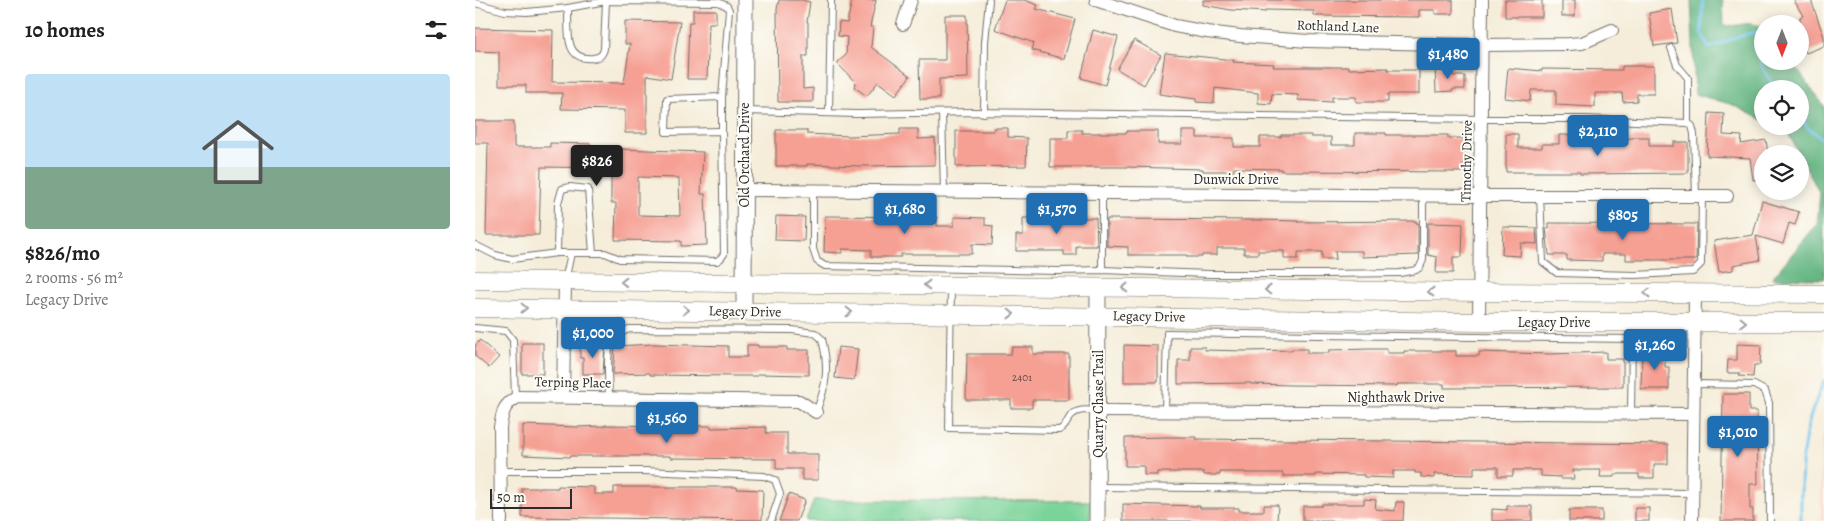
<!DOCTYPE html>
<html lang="en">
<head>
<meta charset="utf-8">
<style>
	:root { --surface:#fff; --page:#f2f2f2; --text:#202124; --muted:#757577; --line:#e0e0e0; --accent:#1f6fb2 }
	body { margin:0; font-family:Alegreya,serif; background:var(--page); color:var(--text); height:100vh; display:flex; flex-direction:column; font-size:19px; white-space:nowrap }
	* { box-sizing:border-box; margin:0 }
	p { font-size:16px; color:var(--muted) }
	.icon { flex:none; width:28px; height:28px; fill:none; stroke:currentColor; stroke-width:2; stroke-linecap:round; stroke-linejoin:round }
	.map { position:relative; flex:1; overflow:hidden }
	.panel { display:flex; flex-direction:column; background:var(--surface); width:475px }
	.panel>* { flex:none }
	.needle { width:32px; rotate:180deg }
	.buttons { position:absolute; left:1279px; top:15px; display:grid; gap:10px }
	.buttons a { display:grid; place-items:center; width:55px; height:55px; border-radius:50%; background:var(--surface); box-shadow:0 2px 12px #0003; font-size:25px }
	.scale { position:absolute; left:15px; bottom:12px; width:82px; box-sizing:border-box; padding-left:5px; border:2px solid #2b2b2b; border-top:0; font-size:14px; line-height:18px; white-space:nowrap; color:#2b2b2b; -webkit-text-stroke:4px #fdfcf7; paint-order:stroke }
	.price { position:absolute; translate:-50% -42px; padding:0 11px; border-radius:5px; background:var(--accent); color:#fff; font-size:16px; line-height:32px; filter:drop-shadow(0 1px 2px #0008) }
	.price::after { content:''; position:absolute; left:50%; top:30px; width:15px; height:11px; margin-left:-8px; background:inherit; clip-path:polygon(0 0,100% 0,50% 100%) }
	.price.on { background:#222; color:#fff }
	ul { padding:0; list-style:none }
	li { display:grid; align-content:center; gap:10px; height:265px; padding:0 25px }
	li+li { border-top:1px solid var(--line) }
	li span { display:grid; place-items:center; height:155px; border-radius:5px; color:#555 }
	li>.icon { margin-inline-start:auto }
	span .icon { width:90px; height:90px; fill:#fffc; stroke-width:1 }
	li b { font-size:21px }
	h2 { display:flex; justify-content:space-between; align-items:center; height:60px; padding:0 25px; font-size:21px }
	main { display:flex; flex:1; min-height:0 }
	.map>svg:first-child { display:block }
	.built { fill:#f6d1c5 }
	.green { fill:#7ad399; stroke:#527f62 }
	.forest { fill:#63b581; stroke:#477056 }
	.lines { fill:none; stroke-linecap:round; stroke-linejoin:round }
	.stream { stroke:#6dc3ea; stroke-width:3 }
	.building { fill:#f69f93; fill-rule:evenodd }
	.service-casing { stroke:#726f68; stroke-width:8 }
	.minor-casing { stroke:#726f68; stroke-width:14 }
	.tertiary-casing { stroke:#726f68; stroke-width:17 }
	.secondary-casing { stroke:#726f68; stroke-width:19 }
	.service { stroke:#fff; stroke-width:6 }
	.minor { stroke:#fff; stroke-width:12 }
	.tertiary { stroke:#fff; stroke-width:15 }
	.secondary { stroke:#fff; stroke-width:18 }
	.oneway { stroke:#a0a0a0 }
	.labels { text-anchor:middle; stroke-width:4; stroke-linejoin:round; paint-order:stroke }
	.number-label { font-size:11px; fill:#5e4845 }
	.street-label { font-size:14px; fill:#2b2b2b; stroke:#fdfcf7 }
</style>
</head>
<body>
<main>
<section class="panel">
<h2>10 homes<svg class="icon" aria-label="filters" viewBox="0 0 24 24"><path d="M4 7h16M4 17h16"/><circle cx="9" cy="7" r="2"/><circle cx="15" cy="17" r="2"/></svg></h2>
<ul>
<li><span style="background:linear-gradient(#bfe0f5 60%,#7fa58c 0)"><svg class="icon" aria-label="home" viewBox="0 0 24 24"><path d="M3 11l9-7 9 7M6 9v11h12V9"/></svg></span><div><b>$826/mo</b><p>2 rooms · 56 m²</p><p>Legacy Drive</p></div></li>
</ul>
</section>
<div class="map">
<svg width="1349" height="521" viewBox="0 0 1349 521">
	<rect width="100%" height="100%" fill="#fdfcf7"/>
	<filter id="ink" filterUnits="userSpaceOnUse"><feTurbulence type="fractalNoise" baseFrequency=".02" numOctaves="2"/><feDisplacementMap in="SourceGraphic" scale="10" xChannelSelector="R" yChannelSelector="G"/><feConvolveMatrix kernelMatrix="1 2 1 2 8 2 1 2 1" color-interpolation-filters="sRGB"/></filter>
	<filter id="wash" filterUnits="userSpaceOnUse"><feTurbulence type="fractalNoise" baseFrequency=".0096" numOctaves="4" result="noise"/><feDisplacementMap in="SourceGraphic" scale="20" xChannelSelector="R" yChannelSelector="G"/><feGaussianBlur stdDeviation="1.12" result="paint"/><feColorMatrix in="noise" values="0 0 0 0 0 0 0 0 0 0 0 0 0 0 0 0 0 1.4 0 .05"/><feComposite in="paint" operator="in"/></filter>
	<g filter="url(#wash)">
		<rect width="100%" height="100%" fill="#f5edd9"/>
		<path class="built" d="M1349 432V521H1346L1347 440Z"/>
		<path class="green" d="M339 500 616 501 615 521H331Z"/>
		<path class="forest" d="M1216 0H1248L1249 25C1265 28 1271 19 1287 27L1288 61H1316L1349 106V279L1297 278 1342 224 1345 194 1313 133 1300 126H1325V89H1288L1287 120 1258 105 1220 94Z"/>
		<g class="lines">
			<g class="stream">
				<path d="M1228 0 1226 32 1234 48 1262 37 1280 32 1287 66 1300 89"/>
				<path d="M1325 114 1332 127 1349 140"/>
				<path d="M1326 521C1326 487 1325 451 1335 418 1339 405 1344 393 1349 381"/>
			</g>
		</g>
		<g id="blocks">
			<g class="building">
				<path d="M304 0H327L335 2 332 22H333V56H328V89L338 88V102H303L302 9Z"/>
				<path d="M377 0H401L395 27H398L396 47 435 76 421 95 403 82 392 96 379 87 381 83 362 63 371 55 372 37 363 36 364 22 372 23Z"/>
				<path d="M530 0H549L563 5 561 9 600 19 589 59 557 50 559 43 520 29Z"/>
				<path d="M728 0H978V14H960V10H944V17L839 16V11L791 10V12L756 10 728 5Z"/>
				<rect x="1030" y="0" width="37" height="17"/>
				<rect x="1087" y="0" width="13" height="16"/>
				<path d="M1319 0H1336L1349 37V46L1331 53 1325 36V17L1328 16Z"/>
				<path d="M1197 9 1202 43 1179 46 1174 13Z"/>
				<path d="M218 10H241V23H234L232 79H212L214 22H218Z"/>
				<path d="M470 15H492L493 78 464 79V99H445L444 60H470Z"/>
				<path d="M150 21 205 22 196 79 172 75V133H150V110L86 109 87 93H51V85H24V52L0 51V28L78 30 77 82 149 83 155 44H150Z"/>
				<path d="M618 30 643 37 630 85 606 78Z"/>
				<path d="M659 40 686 55 669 85 642 69Z"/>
				<path d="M690 53 759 60 758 62 799 64 798 67H874V69L913 68V70H944V94H913V102H881V97H857V102L823 100V95L797 94 796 104 783 103V93L740 88 739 103 721 102V99L684 94Z"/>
				<path d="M1147 66H1179V94H1162V101L1148 102 1147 93H1120V107L1081 105V90H1056L1055 101 1030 98 1033 68 1067 71V69L1147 70Z"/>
				<path d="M960 67H978V76H990V89H978V91L961 92Z"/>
				<path d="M1234 113 1249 114 1248 135 1267 136 1266 144 1291 140 1293 154H1288V179L1278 180 1275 158 1232 156Z"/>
				<path d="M0 121H39V147H75V143L116 144V148L228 152 226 194H230L232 245 206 246V241L140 240 141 203H136V168L66 167 64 235H11L13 143H0ZM163 177 204 178 205 216 163 215Z"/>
				<path d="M519 128H533V137L552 138 551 166 481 167V131H519Z"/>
				<path d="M425 129H443V139L460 138V165L386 166 332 164V166H301V130H332V134L374 136 425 134Z"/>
				<path d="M593 130H607V133H652V131H683V144H707V131H722V138H759V147H785V137H806V135H836V137H856V145H880V133H911V135H973V138H989V172L806 171V169L759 168V171H728V169L652 167H575V138H593Z"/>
				<path d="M1031 134H1043V148H1067V144H1084V135H1098V144H1122V141H1143V139L1158 138V137H1174V146H1199V142H1213V173L1105 174V172H1031Z"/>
				<path d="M1287 201 1324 212 1320 225 1314 223 1308 244 1281 236 1285 260 1258 265V270L1244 272 1239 241 1278 235Z"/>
				<path d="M301 216 330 217 329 241 300 240Z"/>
				<path d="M350 216 462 217V226H479V217L510 218V225L518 226 517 245 497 244V254H426V257H396V250L367 249V253L349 252Z"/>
				<path d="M548 218H621L622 246H601V255H589V251H541V235H548Z"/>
				<path d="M632 219 783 220 823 221V222L941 221V223H943V255L887 257V251H860L861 259H847V252H823V259H809V251H783V254H769V248H742V255H727V257H712V255H653V247L632 246Z"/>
				<path d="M953 223 988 224 987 257H978V273H961L962 257 953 255Z"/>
				<path d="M1074 223 1222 224 1221 260H1151V254H1127V261L1092 260V255H1074L1071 228H1074Z"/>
				<path d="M1028 227 1061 228 1062 244 1046 243 1045 256 1027 255Z"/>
				<path d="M5 340 24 357 14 368 0 356V346Z"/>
				<rect x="47" y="343" width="21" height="31"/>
				<path d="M179 344 253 346V357H272V345H283V347H312V350H334V375L283 374V376H262L175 375V373L138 374 140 346Z"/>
				<path d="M1262 344 1286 345 1285 365H1279L1278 377 1264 376 1265 373H1252L1253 360H1262Z"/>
				<path d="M649 345 683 346V382H649Z"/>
				<path d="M105 346H130L128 374H108V358H105Z"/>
				<path d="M363 347 383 349 379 380 360 378Z"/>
				<path d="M537 347H558V354H594V400H557V408H536V400H491L492 354H536Z"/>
				<path d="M715 347H730V350L770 351 817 350V349H832V353H854V350L894 349H912V353H929V351H981V356H1004V352L1074 354 1131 352V359H1148V387L969 388V384H922V386L817 385 776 384V383L703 384V360H715Z"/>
				<path d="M1176 350H1190V367H1194V389H1166L1167 355H1176Z"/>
				<path d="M1248 394H1274V411H1282L1283 484H1275V509H1278V521H1246Z"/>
				<path d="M48 425 102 427 130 426V425L208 426H236V428L291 427V433H312V454H343V480H327V469H301V459H296L195 458V456H95V457L48 455Z"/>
				<path d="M691 437H721V439L1193 444V464H1179V478H1164V474H1139V477H1125L1126 470H1098L1099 479H1086V477L1066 476V470H1038V476H1023V467H999V475L959 474V478L946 477V473H940V471H918V478L889 477V475L841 474V476H808V473H770V472H745V475H729V472H682V475H669V466H650V438Z"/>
				<path d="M83 486 119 487V494H139V487H262V489L288 490 287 520 47 517V488H83Z"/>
				<path d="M314 494 330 500 322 521H304Z"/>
				<path d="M889 499 901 500 900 509 920 511 921 502H929L928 521H828V506H847V504H889Z"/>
				<path d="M648 504 725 506V508H764V511H789V505H803L802 521H648Z"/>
				<path d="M1032 506H1057V521H1017V509L1032 510Z"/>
				<rect x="1160" y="508" width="14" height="13"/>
				<rect x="1094" y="510" width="33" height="11"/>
			</g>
		</g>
	</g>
	<g filter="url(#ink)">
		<use href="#blocks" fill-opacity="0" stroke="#726f68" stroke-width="1"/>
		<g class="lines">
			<defs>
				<g id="service">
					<path d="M0 3 30 11 52 12 93 8 131 1 243 2 252 6 254 10 247 97V131"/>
					<path d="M93 8C94 30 88 61 118 58 125 57 127 56 129 49L131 1"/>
					<path d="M1196 48 1202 65 1213 78V123"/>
					<path d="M271 111 382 114 499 112 1007 119H1108L1213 123 1217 126 1219 134 1221 196"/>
					<path d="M354 113 356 0"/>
					<path d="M509 113 510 42 514 0"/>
					<path d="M467 114 469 192"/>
					<path d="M338 190V249L342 261 350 266 583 271 627 270 734 274H848L925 273 941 270 945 267 948 260V195"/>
					<path d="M627 193V270"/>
					<path d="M1065 196 1068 262 1082 273 1160 275 1218 272 1226 264 1227 196"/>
					<path d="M0 245 20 255 37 259 82 253H130L145 259 242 261 246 258 249 254 247 131 191 132 192 99 247 97"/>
					<path d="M82 253 83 203 87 189 95 187 113 189 118 253"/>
					<path d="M90 281 96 253"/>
					<path d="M476 287 474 428 584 430C591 427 591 423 595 417 602 408 613 410 623 411"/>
					<path d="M0 328 31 331 38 340 40 398"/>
					<path d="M1219 384 1279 385 1290 391 1294 403 1295 521"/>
					<path d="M134 398C134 384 130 351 137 340 141 334 148 332 154 329L317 330 340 333 347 339C354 367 352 385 341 412"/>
					<path d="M690 411 692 333 1157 339 1156 413"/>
					<path d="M26 471H169L289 476 300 480 305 494 296 521"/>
					<path d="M622 487 1218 493"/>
				</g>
				<g id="minor">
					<path d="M621 0 700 26 732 32 765 36 833 41 1007 45 1094 44 1107 43 1137 30"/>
					<path d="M428 24 436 0"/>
					<path d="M269 190 1006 196H1252"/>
					<path d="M1004 322 1007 0"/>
					<path d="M88 397 90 282"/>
					<path d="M623 411 1218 414"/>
					<path d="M26 521 25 427C28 411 28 405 43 397L324 401 341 412"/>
					<path d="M1217 521 1220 293"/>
				</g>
				<g id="tertiary">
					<path d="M269 311 270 0"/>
					<path d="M622 521 623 288"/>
				</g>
				<g id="secondary">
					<path d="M0 280 1004 292 1349 294"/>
					<path d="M0 308 1004 322H1349"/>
				</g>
			</defs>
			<use href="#service" class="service-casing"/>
			<use href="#minor" class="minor-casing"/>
			<use href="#tertiary" class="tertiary-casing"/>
			<use href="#secondary" class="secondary-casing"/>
			<use href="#service" class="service"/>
			<use href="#minor" class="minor"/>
			<use href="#tertiary" class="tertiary"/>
			<use href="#secondary" class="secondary"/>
		</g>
		<defs><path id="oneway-chevron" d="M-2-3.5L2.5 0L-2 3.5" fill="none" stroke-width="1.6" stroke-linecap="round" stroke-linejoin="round" transform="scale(1.25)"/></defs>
		<g class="oneway">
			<use href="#oneway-chevron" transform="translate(149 282) rotate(-180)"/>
			<use href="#oneway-chevron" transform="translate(452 285) rotate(-179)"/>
			<use href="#oneway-chevron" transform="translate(650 288) rotate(-179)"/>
			<use href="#oneway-chevron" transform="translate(793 290) rotate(-179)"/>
			<use href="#oneway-chevron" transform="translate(956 292) rotate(-179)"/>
			<use href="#oneway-chevron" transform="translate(1172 293) rotate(-180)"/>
			<use href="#oneway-chevron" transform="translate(49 308) rotate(1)"/>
			<use href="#oneway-chevron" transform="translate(211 310) rotate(1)"/>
			<use href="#oneway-chevron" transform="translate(374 312) rotate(1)"/>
			<use href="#oneway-chevron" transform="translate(536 314) rotate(1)"/>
			<use href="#oneway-chevron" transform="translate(1268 322) rotate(1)"/>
		</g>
	</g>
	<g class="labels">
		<g class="number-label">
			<text x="547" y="381">2401</text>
		</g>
		<g class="street-label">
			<text transform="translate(863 26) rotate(2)" y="5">Rothland Lane</text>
			<text transform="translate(269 155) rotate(-90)" y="5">Old Orchard Drive</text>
			<text transform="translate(991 161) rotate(-89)" y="5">Timothy Drive</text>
			<text x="761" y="184">Dunwick Drive</text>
			<text transform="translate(270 311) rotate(1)" y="5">Legacy Drive</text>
			<text transform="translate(674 316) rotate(1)" y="5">Legacy Drive</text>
			<text x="1079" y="327">Legacy Drive</text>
			<text transform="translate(98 382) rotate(1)" y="5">Terping Place</text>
			<text x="921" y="402">Nighthawk Drive</text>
			<text transform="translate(623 404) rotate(-90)" y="5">Quarry Chase Trail</text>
		</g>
	</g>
</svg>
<div class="buttons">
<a><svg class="needle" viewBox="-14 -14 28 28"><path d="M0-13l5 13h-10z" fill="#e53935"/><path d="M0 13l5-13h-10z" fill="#757577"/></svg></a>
<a><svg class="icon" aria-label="locate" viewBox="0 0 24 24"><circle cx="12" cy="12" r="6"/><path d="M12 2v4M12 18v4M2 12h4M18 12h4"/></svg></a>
<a><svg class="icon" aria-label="layers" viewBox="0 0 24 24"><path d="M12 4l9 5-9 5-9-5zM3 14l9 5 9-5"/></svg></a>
</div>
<div class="scale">50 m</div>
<b class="price" style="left:973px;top:80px">$1,480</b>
<b class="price" style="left:1123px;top:157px">$2,110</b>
<b class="price on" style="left:122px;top:187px">$826</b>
<b class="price" style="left:430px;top:235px">$1,680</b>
<b class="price" style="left:582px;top:235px">$1,570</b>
<b class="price" style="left:1148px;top:241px">$805</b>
<b class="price" style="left:118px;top:359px">$1,000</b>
<b class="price" style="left:1180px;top:371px">$1,260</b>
<b class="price" style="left:192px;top:444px">$1,560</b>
<b class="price" style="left:1263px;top:458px">$1,010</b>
</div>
</main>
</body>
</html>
